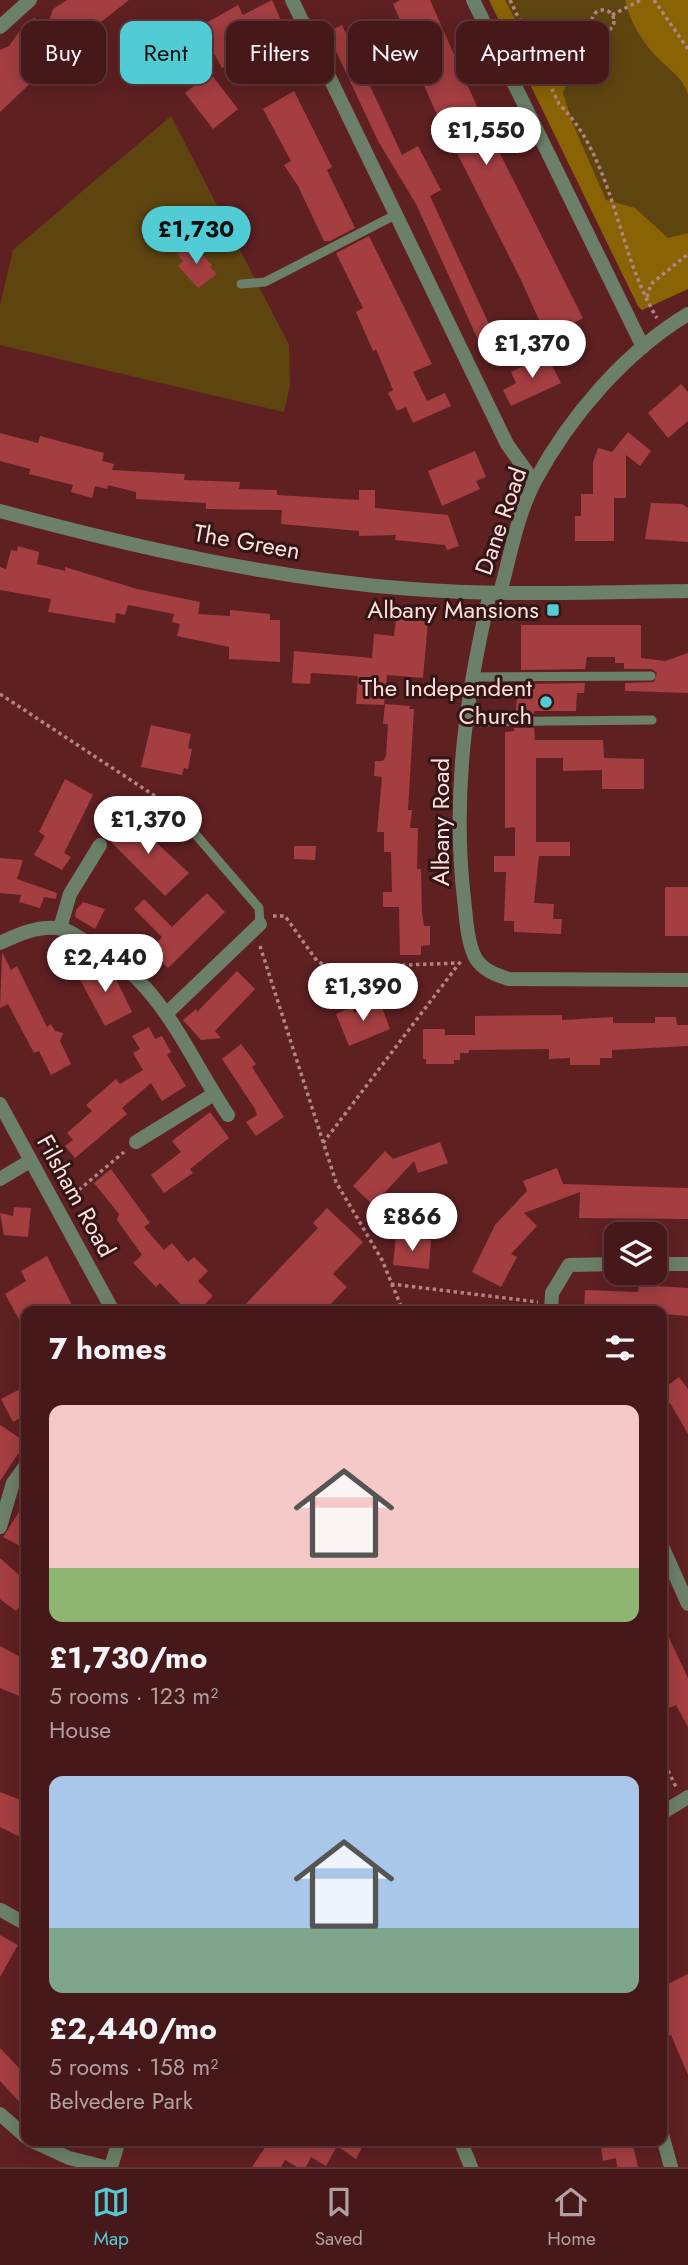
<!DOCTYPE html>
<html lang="en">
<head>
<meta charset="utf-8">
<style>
	:root { --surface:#47181a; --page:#512527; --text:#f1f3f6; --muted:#b0a0a2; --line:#5f3739; --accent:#51ccd4 }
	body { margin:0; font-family:Jost,sans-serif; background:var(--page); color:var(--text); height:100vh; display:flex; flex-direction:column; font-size:26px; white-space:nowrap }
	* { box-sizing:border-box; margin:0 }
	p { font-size:23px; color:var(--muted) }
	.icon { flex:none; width:38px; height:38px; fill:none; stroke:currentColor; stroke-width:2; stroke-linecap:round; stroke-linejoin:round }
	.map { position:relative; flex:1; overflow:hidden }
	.sheet { position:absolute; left:21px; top:1306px; width:646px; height:840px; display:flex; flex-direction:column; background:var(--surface); border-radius:14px; box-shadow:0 4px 18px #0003,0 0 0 2px var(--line) }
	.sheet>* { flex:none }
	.banner { position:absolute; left:21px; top:21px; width:648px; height:63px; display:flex; gap:14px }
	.tools { position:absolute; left:604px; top:1222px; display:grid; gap:14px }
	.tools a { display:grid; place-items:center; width:63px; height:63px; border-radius:14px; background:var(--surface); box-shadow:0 4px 18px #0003,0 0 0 2px var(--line); font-size:35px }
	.price { position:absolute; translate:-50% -60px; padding:0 16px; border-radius:24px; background:#fff; color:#222; font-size:23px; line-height:46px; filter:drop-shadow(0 2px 4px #0008) }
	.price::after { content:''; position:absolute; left:50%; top:42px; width:21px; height:16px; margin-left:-10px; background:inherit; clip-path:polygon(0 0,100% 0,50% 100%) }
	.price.on { background:var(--accent); color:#111 }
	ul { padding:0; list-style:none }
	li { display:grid; align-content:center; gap:14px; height:371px; padding:0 28px }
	li span { display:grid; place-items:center; height:217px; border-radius:14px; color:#555 }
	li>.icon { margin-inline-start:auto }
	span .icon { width:126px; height:126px; fill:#fffc; stroke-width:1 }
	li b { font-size:30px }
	h2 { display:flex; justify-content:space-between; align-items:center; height:84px; padding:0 28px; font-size:30px }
	.pill { padding:0 24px; border-radius:14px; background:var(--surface); box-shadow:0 4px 18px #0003,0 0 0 2px var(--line); font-size:24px; line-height:63px }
	.pill.on { background:var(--accent); color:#111 }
	.menu { display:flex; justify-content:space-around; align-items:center; height:98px; border-top:2px solid var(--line); background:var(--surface); font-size:19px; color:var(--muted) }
	.menu a { display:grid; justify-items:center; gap:4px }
	.menu .on { color:var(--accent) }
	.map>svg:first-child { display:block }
	.green { fill:#5e4510 }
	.forest { fill:#8a6304 }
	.building { fill:#a43e41 }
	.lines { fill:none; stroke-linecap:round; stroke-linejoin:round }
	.path { stroke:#b38484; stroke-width:3.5; stroke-dasharray:3.5 3.5; stroke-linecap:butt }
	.service { stroke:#6c8069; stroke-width:9 }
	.minor { stroke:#6c8069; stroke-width:14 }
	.tertiary { stroke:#6c8069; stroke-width:14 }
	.poi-dot { fill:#51ccd4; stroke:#321616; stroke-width:2.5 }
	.labels { text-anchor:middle; stroke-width:6; stroke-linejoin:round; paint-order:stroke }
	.street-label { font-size:24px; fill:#ffdedc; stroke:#321616 }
	.poi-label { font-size:24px; fill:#ffdedc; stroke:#321616; text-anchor:end }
</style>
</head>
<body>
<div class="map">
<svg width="688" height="2167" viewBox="0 0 688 2167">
	<rect width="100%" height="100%" fill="#5f2022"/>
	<g class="green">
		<path d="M489 0H688V289L642 310 638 306Z"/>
		<path d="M171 116 289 345 290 385 284 412 0 345V305L13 250Z"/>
	</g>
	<g class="forest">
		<path d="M489 0H505L525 38 565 46 576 59 563 93 572 122 606 200 635 208 668 238 688 233V289L642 310 638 306Z"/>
		<path d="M625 0H688V95C684 77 665 67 653 53 640 38 629 19 625 0Z"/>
	</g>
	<g class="building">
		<path d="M67 0H129L69 47 0 112V50L9 46 27 21 35 18 46 30 53 9Z"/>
		<path d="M272 0 298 59 259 78 247 54 222 68 199 27 238 5 243 15Z"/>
		<path d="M400 0H430L483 120 583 318 539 341 530 325 539 320 521 280 456 151 454 153 400 31 404 29 393 4Z"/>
		<path d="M342 25 402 155 418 146 441 190 430 196 500 348 485 355 416 204 378 141 327 32Z"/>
		<path d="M210 73 238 109 213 129 185 93Z"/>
		<path d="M294 91 332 167 327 170 355 228 330 241H324L298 186 284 165 291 161 263 109Z"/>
		<path d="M369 236 432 364 413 372 427 401 445 393 451 406 413 423 406 407 397 411 388 393 393 390 376 349 373 351 356 312 363 308 336 253Z"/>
		<path d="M191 242 212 265 210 267 217 274 198 288 178 266 183 261 177 254Z"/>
		<path d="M546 354 561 383 511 406 503 390 516 383 511 372Z"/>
		<path d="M681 384 688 392V421L668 438 648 413Z"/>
		<path d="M628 432 651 451 640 466 626 455V498H614V541H575V516H581V494H593V462L598 448 612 452Z"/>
		<path d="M0 433 38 443 40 436 104 453 102 461 114 464 112 470 185 474 184 480 240 482 239 489 277 490V495L359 500V490H375V508L448 515 459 546 447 550 445 545 395 540 396 535 359 536V531L281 524 282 510 206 509V503L136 499V492L108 485 107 489 95 486 92 498 71 492 73 485 29 474 30 469 0 461Z"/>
		<path d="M475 451 486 477 476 481 480 489 442 506 428 471Z"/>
		<path d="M651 503 682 504 688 508V542L645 539Z"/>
		<path d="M18 546 39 552 37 564 65 571V567L137 589 200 602 198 614 230 616V610L270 614V620H280V662L229 659V647L177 636 180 624 172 622 174 614 128 605 125 615 116 613 115 623 48 612 51 599 0 590V567L6 569 11 550 17 551Z"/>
		<path d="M396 619 428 621 423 678 387 675 384 705 356 704 358 676 311 673 310 684 292 683 294 651 372 658 374 634 394 636Z"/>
		<path d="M521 625H641V658L665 661 688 653V693L625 691V683L654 682 657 673 652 669H624V663H615V657H587L585 669 521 670Z"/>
		<path d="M585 683 584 693H577L576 711H534V714H515L519 684Z"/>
		<path d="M385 704 410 706 409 709H414L408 810H412L410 828H418L417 869H421L422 913 424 926H430V945L421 946V955H400L399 907H383V892H392L391 852H384V832H377L382 777 374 776 375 761H383L386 756 388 724H383Z"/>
		<path d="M151 725 191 734 188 748 192 749 188 769 184 768 182 775 141 767Z"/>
		<path d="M514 728H534L535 740H603L604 758 644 759V789H602V770L563 771V758H536V842H570V856H539L534 903 554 904 553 919H562L561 934 514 932V921H504L506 872H494V856H515V827L505 828V732L514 731Z"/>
		<path d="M65 779 93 795 64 853 71 857 62 870 34 855 45 836 39 832Z"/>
		<path d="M130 818 189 873 165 896 107 838 116 827Z"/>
		<path d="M294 846H316L315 860 294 859Z"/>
		<path d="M0 858 23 860 17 879 57 893 56 899 44 897 40 908 19 902 21 895 0 893Z"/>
		<rect x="665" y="887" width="23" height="49"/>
		<path d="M207 893 225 912 168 968 150 950 162 937 134 909 144 899 172 927Z"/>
		<path d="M83 902 105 909 95 929 75 917 76 910Z"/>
		<path d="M68 946 76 964 56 975 46 956Z"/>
		<path d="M2 952 11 970 17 966 47 1027 51 1024 55 1031 63 1033 60 1041 71 1064 51 1075 39 1051 34 1053 8 1004 0 1008Z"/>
		<path d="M103 963 111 969 132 1012 105 1026 78 976Z"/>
		<path d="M237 971 255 989 215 1031 221 1038 201 1040 183 1020 196 1009 197 1012Z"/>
		<path d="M380 1002 390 1029 349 1046 336 1014 352 1007 354 1013Z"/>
		<path d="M562 1015V1020L613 1017V1023H655V1017H676L677 1025H688V1046L612 1050V1058H600V1065H570V1058L549 1059V1049L469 1050V1053H460V1060H454V1064H426V1059H423V1029H445V1035H475V1016Z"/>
		<path d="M149 1027 155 1039 162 1036 171 1052 167 1055 186 1086 162 1101 151 1083 122 1108 127 1114 75 1158 65 1146 73 1140 67 1133 92 1111 86 1105 116 1079 120 1084 143 1070 133 1053 140 1049 132 1036Z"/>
		<path d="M241 1044 256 1064 252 1067 284 1117 256 1136 246 1122 257 1115 255 1109 222 1059Z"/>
		<path d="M210 1112 229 1138 190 1169 193 1173 164 1193 151 1175 181 1152 172 1141Z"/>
		<path d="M440 1142 448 1163 418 1173 414 1161 373 1205 353 1186 385 1151 393 1159Z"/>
		<path d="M557 1168 563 1184 688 1188V1219L579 1218 580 1192 524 1213 537 1226 511 1254 517 1257 501 1287 472 1272 495 1225 527 1191 523 1181Z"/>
		<path d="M111 1169 150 1223 144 1227 164 1250 172 1243 188 1262 194 1257 208 1271 198 1281 213 1296 198 1311H187L160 1283 156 1287 133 1263 142 1255 117 1220 119 1214 94 1183Z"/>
		<path d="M14 1207 31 1208 28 1237 4 1235 0 1213 13 1216Z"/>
		<path d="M327 1208 363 1242 333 1274 347 1287 324 1311H239L318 1228 313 1223Z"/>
		<path d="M396 1236 431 1240 429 1269 393 1265Z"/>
		<path d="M47 1256 75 1311H26V1332L5 1294 26 1281 21 1271Z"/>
		<path d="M639 1285 688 1288V1316L662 1314V1311H584L585 1290 638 1292Z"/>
		<path d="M679 1377 688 1389V1434L670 1403 662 1409V1390Z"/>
		<path d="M26 1386V1415L13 1422 1 1399Z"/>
		<path d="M0 1425 26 1442 0 1481Z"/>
		<path d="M26 1501V1549L3 1537Z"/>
		<path d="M0 1558 26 1581V1599L16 1611 0 1599Z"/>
		<path d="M662 1623 688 1678V1727L676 1705 666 1709 662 1700Z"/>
		<path d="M0 1646 26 1660V1699L0 1688Z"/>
		<path d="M0 1792 26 1802V1840L0 1827Z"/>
		<path d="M0 1935 18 1945 0 1977Z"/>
		<path d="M688 1974V2075L671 2035 666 2037 662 2025V1987Z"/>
		<path d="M0 2048 21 2070 26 2067V2109L0 2081Z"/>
		<path d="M270 2140H366L356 2159 337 2146 326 2166 311 2157 306 2167H297L285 2160 281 2167H252Z"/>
		<path d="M600 2140H632L638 2167H617L616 2158 603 2161Z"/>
	</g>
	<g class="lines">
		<g class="path">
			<path d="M510 0 559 104C615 159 617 254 657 318"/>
			<path d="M654 0 688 49"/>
			<circle cx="603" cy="21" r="11"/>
			<path d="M612 15 641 0"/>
			<path d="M519 59 594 27"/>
			<path d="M647 297 651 284 688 254"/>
			<path d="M0 694 161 800"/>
			<path d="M273 916H285L317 961 330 968 457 963"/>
			<path d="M260 946 336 1182 382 1260 403 1311"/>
			<path d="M323 1143 461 961"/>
			<path d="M68 1199 124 1152"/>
			<path d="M391 1284 538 1302"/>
			<path d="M662 1758 676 1787"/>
		</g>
		<g class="service">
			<path d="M241 284 265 282 397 214"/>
			<path d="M472 677 651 676"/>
			<path d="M465 722 652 720"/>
			<path d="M172 807 259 908 260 924"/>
		</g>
		<g class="minor">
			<path d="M292 0 507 444 534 482"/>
			<path d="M473 0 643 347"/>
			<path d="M0 27 30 0"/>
			<path d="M0 511C134 547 273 579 412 589 504 596 596 592 688 591"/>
			<path d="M490 593C466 694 452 796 464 899 466 916 467 941 475 957 482 970 496 975 509 979L688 980"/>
			<path d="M500 593C510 557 517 515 535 481 570 416 625 352 688 314"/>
			<path d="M60 928 70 894 100 845"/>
			<path d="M0 943C17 935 37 926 56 928 66 928 76 936 85 941 161 979 184 1049 228 1115"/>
			<path d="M167 1013 260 924"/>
			<path d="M136 1142 214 1094"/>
			<path d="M0 1179 30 1161"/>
			<path d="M654 1264H688"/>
			<path d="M551 1311 552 1293 569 1265 616 1264"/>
			<path d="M0 1527 13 1483 26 1465"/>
			<path d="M662 1546 688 1604"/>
			<path d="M662 1813 688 1797"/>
			<path d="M1 1910 26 1924"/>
			<path d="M0 2114 26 2137"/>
			<path d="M30 2140 69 2158 105 2167"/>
			<path d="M460 2140 471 2167"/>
			<path d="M111 2167 119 2140"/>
		</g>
		<g class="tertiary">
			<path d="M0 1104 113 1311"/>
			<path d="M662 2134 671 2167"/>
		</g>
	</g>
	<g class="poi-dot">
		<rect x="546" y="603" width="14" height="14" rx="3.5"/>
		<circle cx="546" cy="702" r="7"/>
	</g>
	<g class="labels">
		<g class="street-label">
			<text transform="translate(501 521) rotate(-71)" y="8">Dane Road</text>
			<text transform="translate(247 542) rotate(10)" y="8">The Green</text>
			<text transform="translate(441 822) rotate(-90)" y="8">Albany Road</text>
			<text transform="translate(76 1196) rotate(61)" y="8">Filsham Road</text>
		</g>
		<g class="poi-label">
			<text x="539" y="618">Albany Mansions</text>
			<text x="532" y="696">The Independent<tspan x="532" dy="28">Church</tspan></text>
		</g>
	</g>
</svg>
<div class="tools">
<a><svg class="icon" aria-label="layers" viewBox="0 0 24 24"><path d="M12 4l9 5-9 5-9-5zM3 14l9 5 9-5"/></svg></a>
</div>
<b class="price" style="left:486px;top:167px">£1,550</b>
<b class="price on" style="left:196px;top:266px">£1,730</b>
<b class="price" style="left:532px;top:380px">£1,370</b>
<b class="price" style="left:148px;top:856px">£1,370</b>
<b class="price" style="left:105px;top:994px">£2,440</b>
<b class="price" style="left:363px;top:1023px">£1,390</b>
<b class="price" style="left:412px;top:1253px">£866</b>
<div class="banner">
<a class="pill">Buy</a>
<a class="pill on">Rent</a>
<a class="pill">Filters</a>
<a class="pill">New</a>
<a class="pill">Apartment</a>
</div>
<section class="sheet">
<h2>7 homes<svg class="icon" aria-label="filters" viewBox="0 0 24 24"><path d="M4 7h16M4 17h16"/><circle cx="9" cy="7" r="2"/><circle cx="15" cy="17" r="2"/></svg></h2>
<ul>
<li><span style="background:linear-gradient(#f6c9c9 75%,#8fb573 0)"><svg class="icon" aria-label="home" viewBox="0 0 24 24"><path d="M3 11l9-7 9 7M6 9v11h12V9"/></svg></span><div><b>£1,730/mo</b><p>5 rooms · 123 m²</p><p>House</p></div></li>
<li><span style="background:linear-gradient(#a9c7e8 70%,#7fa58c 0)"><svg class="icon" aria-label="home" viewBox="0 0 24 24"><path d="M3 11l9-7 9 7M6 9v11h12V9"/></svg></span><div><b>£2,440/mo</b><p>5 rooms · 158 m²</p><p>Belvedere Park</p></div></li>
</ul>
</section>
</div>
<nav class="menu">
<a class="on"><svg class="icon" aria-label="map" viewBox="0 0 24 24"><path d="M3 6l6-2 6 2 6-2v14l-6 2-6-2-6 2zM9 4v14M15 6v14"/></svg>Map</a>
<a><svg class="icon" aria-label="saved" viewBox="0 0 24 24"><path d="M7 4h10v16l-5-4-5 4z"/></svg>Saved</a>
<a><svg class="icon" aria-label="home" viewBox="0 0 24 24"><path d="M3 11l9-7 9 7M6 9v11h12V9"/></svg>Home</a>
</nav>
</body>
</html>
